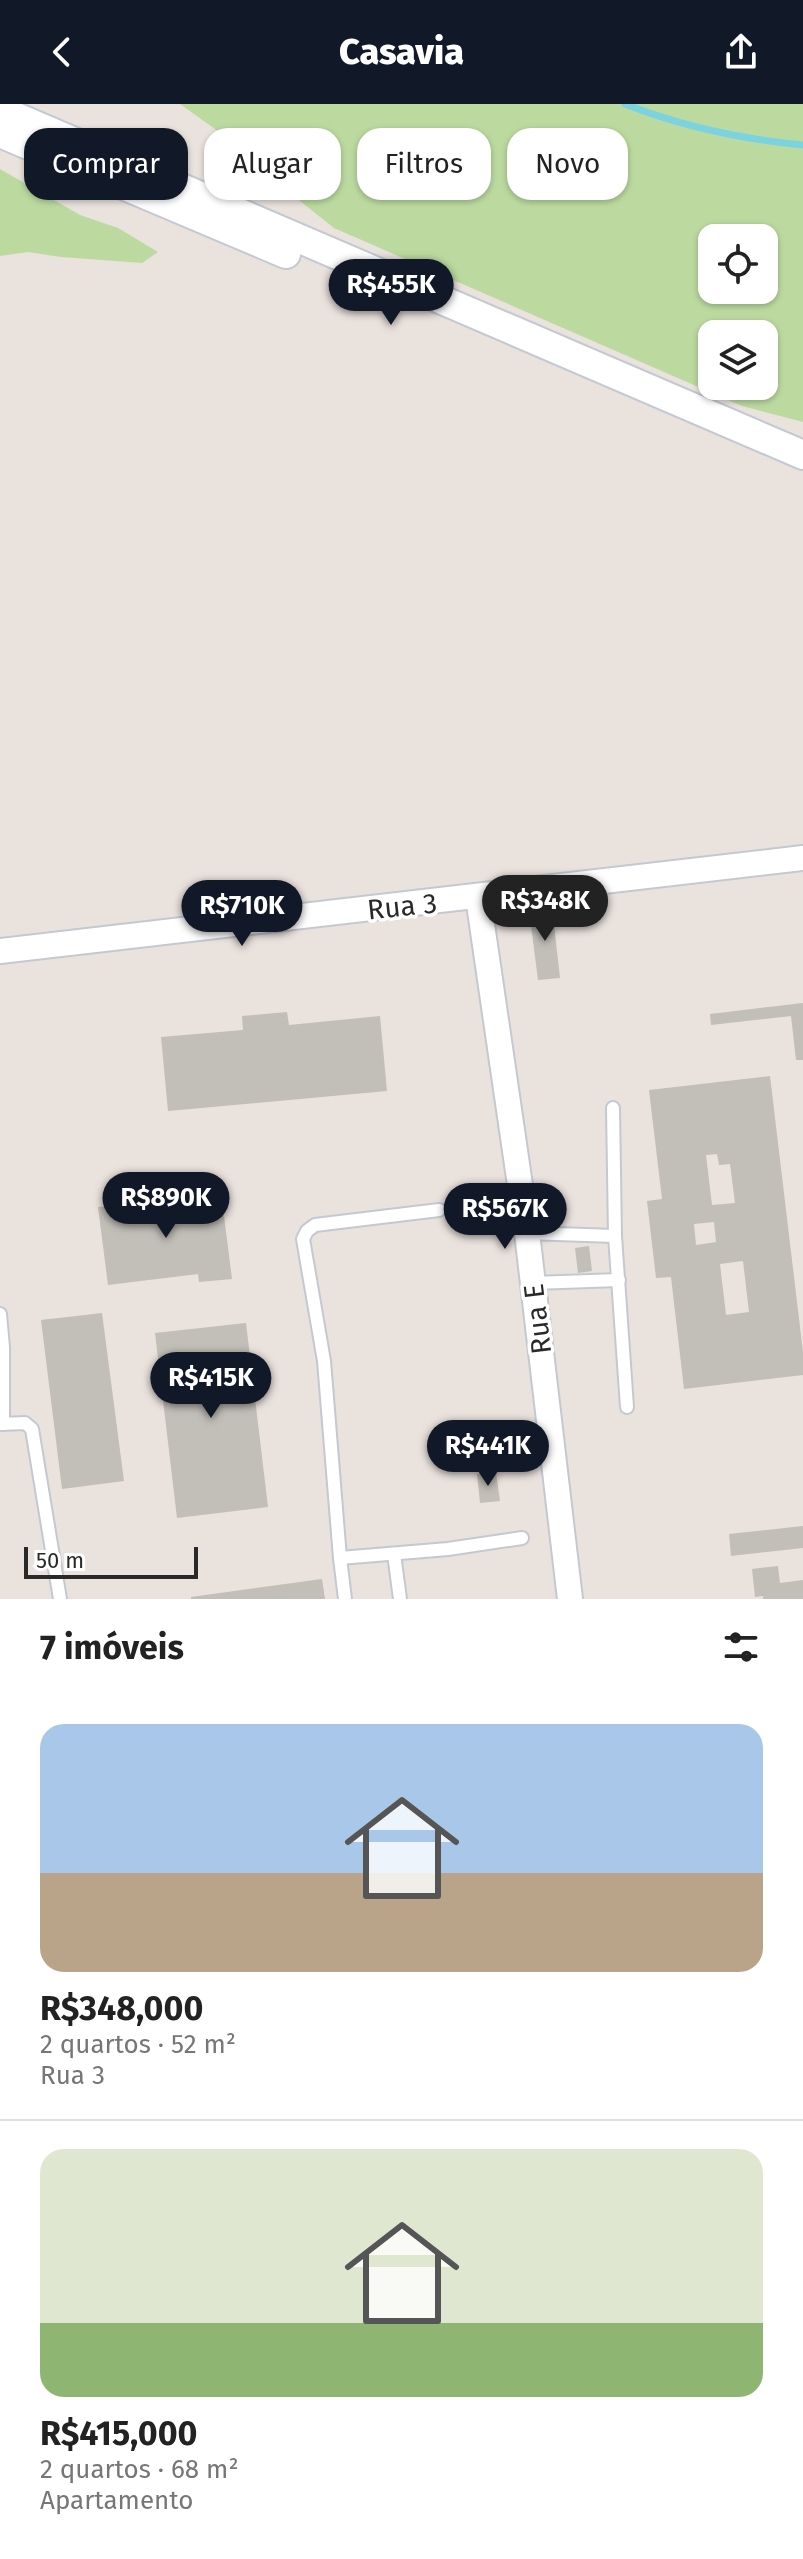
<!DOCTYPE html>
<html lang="pt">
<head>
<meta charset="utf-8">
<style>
	:root { --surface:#fff; --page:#f2f2f2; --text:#222; --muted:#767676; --line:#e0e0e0; --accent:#111827 }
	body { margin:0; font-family:"Fira Sans",sans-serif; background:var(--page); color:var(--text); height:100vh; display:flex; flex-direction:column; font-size:30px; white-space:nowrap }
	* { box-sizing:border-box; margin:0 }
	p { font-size:26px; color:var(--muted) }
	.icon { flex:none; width:44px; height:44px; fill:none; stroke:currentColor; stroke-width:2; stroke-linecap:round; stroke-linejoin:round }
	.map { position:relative; height:1495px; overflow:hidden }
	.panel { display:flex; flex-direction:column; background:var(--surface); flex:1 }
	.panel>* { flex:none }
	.top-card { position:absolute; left:24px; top:24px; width:756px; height:72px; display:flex; gap:16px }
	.fabs { position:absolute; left:698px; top:120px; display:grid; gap:16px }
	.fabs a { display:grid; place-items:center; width:80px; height:80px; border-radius:16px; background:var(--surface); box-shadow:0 2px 6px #0004; font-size:40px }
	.scale { position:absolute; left:24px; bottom:20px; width:174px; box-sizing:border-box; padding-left:8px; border:4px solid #292929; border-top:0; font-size:22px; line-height:28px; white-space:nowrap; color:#292929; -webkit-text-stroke:6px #fff; paint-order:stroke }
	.price { position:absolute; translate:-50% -68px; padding:0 18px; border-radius:28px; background:var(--accent); color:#fff; font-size:26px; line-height:52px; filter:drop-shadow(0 2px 4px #0008) }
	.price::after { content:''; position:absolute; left:50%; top:48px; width:24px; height:18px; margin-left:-12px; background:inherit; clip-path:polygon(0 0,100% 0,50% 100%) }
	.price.selected { background:#222; color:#fff }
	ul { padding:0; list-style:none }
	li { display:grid; align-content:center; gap:16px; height:424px; padding:0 40px }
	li+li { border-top:2px solid var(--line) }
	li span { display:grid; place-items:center; height:248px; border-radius:24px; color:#555 }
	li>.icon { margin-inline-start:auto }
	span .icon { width:144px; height:144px; fill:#fffc; stroke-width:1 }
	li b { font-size:34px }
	h2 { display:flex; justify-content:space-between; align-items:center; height:96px; padding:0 40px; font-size:34px }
	.tag { padding:0 28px; border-radius:24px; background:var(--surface); box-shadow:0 2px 6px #0004; font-size:28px; line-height:72px }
	.tag.selected { background:var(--accent); color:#fff }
	header { display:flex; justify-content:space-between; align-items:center; height:104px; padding:0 40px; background:var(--accent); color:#fff; font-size:36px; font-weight:800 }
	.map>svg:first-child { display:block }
	.green { fill:#bcdaa0; fill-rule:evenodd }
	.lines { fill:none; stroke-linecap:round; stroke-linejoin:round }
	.stream { stroke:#7cd3e0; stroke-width:7 }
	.building { fill:#c2beb8; fill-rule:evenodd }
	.service-casing { stroke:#c4c9d1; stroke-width:16 }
	.minor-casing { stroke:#c4c9d1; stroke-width:28 }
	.tertiary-casing { stroke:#c4c9d1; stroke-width:32 }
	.service { stroke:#fff; stroke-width:12 }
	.minor { stroke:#fff; stroke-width:24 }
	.tertiary { stroke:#fff; stroke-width:28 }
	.labels { text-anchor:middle; stroke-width:7; stroke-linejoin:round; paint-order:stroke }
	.street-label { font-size:28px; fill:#292929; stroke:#fff }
</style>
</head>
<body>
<header><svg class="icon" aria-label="back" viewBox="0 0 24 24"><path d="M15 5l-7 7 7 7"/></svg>Casavia<svg class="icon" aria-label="share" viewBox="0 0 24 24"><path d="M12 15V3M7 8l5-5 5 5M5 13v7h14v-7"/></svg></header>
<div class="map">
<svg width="803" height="1495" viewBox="0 0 803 1495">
	<rect width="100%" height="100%" fill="#eae2dd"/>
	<g class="green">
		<path d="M180 0H803V318L742 302 334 124 266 70 229 35ZM712 134H764V186H712ZM712 230H764V282H712Z"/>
		<path d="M0 65 80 111 118 124 158 148 142 159 61 153 28 148 0 152Z"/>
	</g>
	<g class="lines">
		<path class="stream" d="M625 0C683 23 741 35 803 41"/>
	</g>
	<g class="building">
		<path d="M552 803 560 874 538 876 529 806Z"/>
		<path d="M803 899V956H796L791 912 711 921 710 910Z"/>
		<path d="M287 908 289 921 380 912 387 987 168 1007 161 933 243 926 242 912Z"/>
		<path d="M770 972 803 1248V1271L684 1285 671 1173 656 1174 647 1097 662 1095 649 986ZM717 1050 719 1061 730 1060 735 1099 712 1101 706 1051ZM714 1118 716 1138 696 1141 694 1120ZM743 1157 749 1208 726 1211 720 1160Z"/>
		<path d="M221 1088 232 1175 199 1178 198 1170 108 1181 98 1103Z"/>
		<path d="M589 1142 592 1167 578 1169 575 1144Z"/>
		<path d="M102 1209 124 1377 62 1385 41 1216Z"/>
		<path d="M246 1219 268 1403 177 1414 155 1229Z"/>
		<path d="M496 1368 500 1397 480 1399 477 1370Z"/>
		<path d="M803 1422V1444L731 1452 729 1430Z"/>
		<path d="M778 1462 780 1479 803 1476V1495H763V1492L755 1493 752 1465Z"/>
		<path d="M322 1475 325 1495H191V1493Z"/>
	</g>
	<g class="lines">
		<defs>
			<g id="service">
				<path d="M613 1004 615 1132 627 1303"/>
				<path d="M527 1129 615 1132"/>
				<path d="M533 1179 619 1176"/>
				<path d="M0 1210 3 1243V1320"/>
				<path d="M0 1320 25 1319 32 1325 60 1495"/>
				<path d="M394 1450 400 1495"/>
				<path d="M340 1454 448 1445 522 1434"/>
				<path d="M345 1495 340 1454 324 1257 303 1135 307 1127 315 1121 439 1106"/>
			</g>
			<g id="minor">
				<path d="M478 793 527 1129 570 1495"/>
				<path d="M0 847 803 754"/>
			</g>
			<g id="tertiary">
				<path d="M0 6 803 351"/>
				<path d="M0 29 286 150"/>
			</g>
		</defs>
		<use href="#service" class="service-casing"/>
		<use href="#minor" class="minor-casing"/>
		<use href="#tertiary" class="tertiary-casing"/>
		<use href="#service" class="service"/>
		<use href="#minor" class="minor"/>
		<use href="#tertiary" class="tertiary"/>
	</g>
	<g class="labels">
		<g class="street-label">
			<text transform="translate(402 802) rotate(-6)" y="10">Rua 3</text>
			<text transform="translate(537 1215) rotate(-97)" y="10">Rua E</text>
		</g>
	</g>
</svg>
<div class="fabs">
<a><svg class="icon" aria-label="locate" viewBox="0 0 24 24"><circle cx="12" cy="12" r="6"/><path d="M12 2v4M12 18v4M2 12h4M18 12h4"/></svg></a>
<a><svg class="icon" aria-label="layers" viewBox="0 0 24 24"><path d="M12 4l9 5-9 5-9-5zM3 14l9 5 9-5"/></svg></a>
</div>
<div class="scale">50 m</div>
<b class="price" style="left:391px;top:223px">R$455K</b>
<b class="price selected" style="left:545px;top:839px">R$348K</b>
<b class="price" style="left:242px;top:844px">R$710K</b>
<b class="price" style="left:166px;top:1136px">R$890K</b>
<b class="price" style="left:505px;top:1147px">R$567K</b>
<b class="price" style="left:211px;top:1316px">R$415K</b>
<b class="price" style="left:488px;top:1384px">R$441K</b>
<div class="top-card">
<a class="tag selected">Comprar</a>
<a class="tag">Alugar</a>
<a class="tag">Filtros</a>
<a class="tag">Novo</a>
</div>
</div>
<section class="panel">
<h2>7 imóveis<svg class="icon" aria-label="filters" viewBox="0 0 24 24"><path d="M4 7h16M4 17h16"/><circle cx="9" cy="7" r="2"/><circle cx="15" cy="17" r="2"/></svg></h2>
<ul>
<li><span style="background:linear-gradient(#a9c7e8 60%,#b9a48a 0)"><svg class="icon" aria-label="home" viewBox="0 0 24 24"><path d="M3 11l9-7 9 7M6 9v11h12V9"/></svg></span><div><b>R$348,000</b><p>2 quartos · 52 m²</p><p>Rua 3</p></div></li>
<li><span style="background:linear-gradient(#dfe7d0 70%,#8fb573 0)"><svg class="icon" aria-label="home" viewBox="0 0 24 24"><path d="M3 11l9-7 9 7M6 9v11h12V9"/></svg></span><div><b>R$415,000</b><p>2 quartos · 68 m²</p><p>Apartamento</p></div></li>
</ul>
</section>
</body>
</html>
